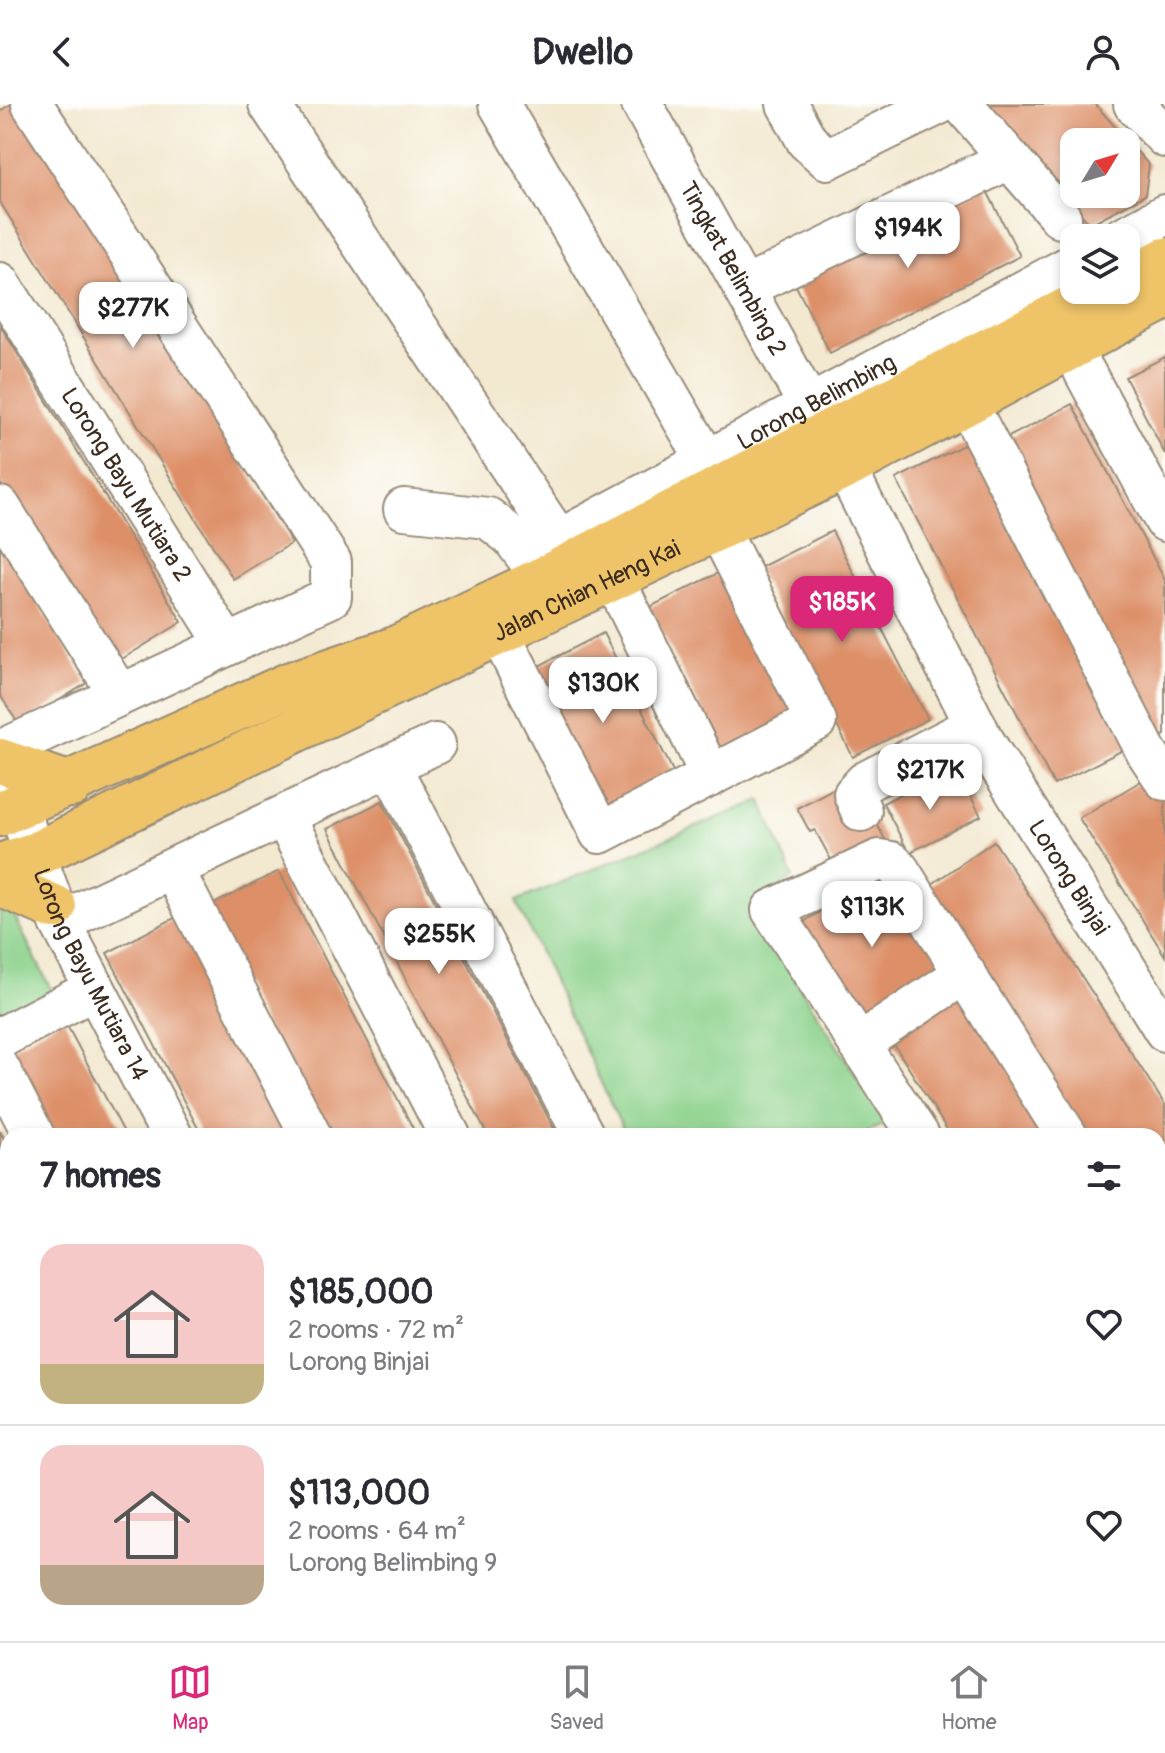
<!DOCTYPE html>
<html lang="en">
<head>
<meta charset="utf-8">
<style>
	:root { --surface:#fff; --page:#f7f7f7; --text:#2b2b33; --muted:#7c7c81; --line:#e1e1e2; --accent:#db2777 }
	body { margin:0; font-family:Pangolin,sans-serif; background:var(--page); color:var(--text); height:100vh; display:flex; flex-direction:column; font-size:30px; white-space:nowrap }
	* { box-sizing:border-box; margin:0 }
	p { font-size:26px; color:var(--muted) }
	.icon { flex:none; width:44px; height:44px; fill:none; stroke:currentColor; stroke-width:2; stroke-linecap:round; stroke-linejoin:round }
	.map { position:relative; flex:1; overflow:hidden }
	.side { position:absolute; left:0px; top:1024px; width:1166px; height:514px; display:flex; flex-direction:column; background:var(--surface); border-radius:24px 24px 0 0; box-shadow:0 4px 12px #0003 }
	.side>* { flex:none }
	.needle { width:52px; rotate:52deg }
	.controls { position:absolute; left:1060px; top:24px; display:grid; gap:16px }
	.controls a { display:grid; place-items:center; width:80px; height:80px; border-radius:16px; background:var(--surface); box-shadow:0 4px 12px #0003; font-size:40px }
	.price { position:absolute; translate:-50% -68px; padding:0 18px; border-radius:16px; background:#fff; color:#222; font-size:26px; line-height:52px; filter:drop-shadow(0 2px 4px #0008) }
	.price::after { content:''; position:absolute; left:50%; top:48px; width:24px; height:18px; margin-left:-12px; background:inherit; clip-path:polygon(0 0,100% 0,50% 100%) }
	.price.current { background:var(--accent); color:#fff }
	ul { padding:0; list-style:none }
	li { display:flex; align-items:center; gap:24px; height:200px; padding:0 40px }
	li+li { border-top:2px solid var(--line) }
	li span { display:grid; place-items:center; flex:none; width:224px; height:160px; border-radius:24px; color:#555 }
	li>.icon { margin-inline-start:auto }
	span .icon { width:96px; height:96px; fill:#fffc; stroke-width:1 }
	li b { font-size:34px }
	h2 { display:flex; justify-content:space-between; align-items:center; height:96px; padding:0 40px; font-size:34px }
	header { display:flex; justify-content:space-between; align-items:center; height:104px; padding:0 40px; background:var(--surface); font-size:36px; font-weight:700 }
	.menu { display:flex; justify-content:space-around; align-items:center; height:112px; border-top:2px solid var(--line); background:var(--surface); font-size:22px; color:var(--muted) }
	.menu a { display:grid; justify-items:center; gap:4px }
	.menu .current { color:var(--accent) }
	.map>svg:first-child { display:block }
	.green { fill:#8cd28c; stroke:#647e55; stroke-width:2 }
	.building { fill:#dd8f68; fill-rule:evenodd }
	.lines { fill:none; stroke-linecap:round; stroke-linejoin:round }
	.minor-casing { stroke:#978a78; stroke-width:44 }
	.major-casing { stroke:#978a78; stroke-width:48 }
	.minor { stroke:#fff; stroke-width:40 }
	.major { stroke:#efc469; stroke-width:44 }
	.labels { text-anchor:middle; stroke-width:6; stroke-linejoin:round; paint-order:stroke }
	.street-label { font-size:24px; fill:#3b2a1e; stroke:#fdfcf7 }
</style>
</head>
<body>
<header><svg class="icon" aria-label="back" viewBox="0 0 24 24"><path d="M15 5l-7 7 7 7"/></svg>Dwello<svg class="icon" aria-label="person" viewBox="0 0 24 24"><circle cx="12" cy="8" r="4"/><path d="M4 21q1-7 8-7t8 7"/></svg></header>
<div class="map">
<svg width="1165" height="1537" viewBox="0 0 1165 1537">
	<rect width="100%" height="100%" fill="#fdfcf7"/>
	<filter id="ink" filterUnits="userSpaceOnUse"><feTurbulence type="fractalNoise" baseFrequency=".0125" numOctaves="2"/><feDisplacementMap in="SourceGraphic" scale="16" xChannelSelector="R" yChannelSelector="G"/><feConvolveMatrix kernelMatrix="1 2 1 2 8 2 1 2 1" color-interpolation-filters="sRGB"/></filter>
	<filter id="wash" filterUnits="userSpaceOnUse"><feTurbulence type="fractalNoise" baseFrequency=".006" numOctaves="4" result="noise"/><feDisplacementMap in="SourceGraphic" scale="32" xChannelSelector="R" yChannelSelector="G"/><feGaussianBlur stdDeviation="1.8" result="paint"/><feColorMatrix in="noise" values="0 0 0 0 0 0 0 0 0 0 0 0 0 0 0 0 0 1.4 0 .05"/><feComposite in="paint" operator="in"/></filter>
	<g filter="url(#wash)">
		<rect width="100%" height="100%" fill="#f3e9d1"/>
		<g class="green">
			<path d="M761 696 793 773 750 804 886 1019 858 1032H626L516 797Z"/>
			<path d="M5 794 55 893 0 921V796Z"/>
		</g>
		<g id="blocks">
			<g class="building">
				<path d="M11 0H21L292 439 233 475 0 98V7Z"/>
				<path d="M981 0H1095L1149 61 1145 91 1090 120ZM1074 38H1126V90H1074Z"/>
				<path d="M985 83 1020 152 830 249 795 180Z"/>
				<path d="M0 221 182 518 114 560 0 379Z"/>
				<path d="M1165 253V350L1125 273Z"/>
				<path d="M1072 300 1165 476V631L1155 636 999 338Z"/>
				<path d="M971 337 1129 643 1054 681 896 375Z"/>
				<path d="M832 427 928 615 853 653 757 465Z"/>
				<path d="M0 437 87 579 19 621 0 591Z"/>
				<path d="M724 466 798 611 723 649 650 503Z"/>
				<path d="M603 529 677 675 603 712 529 567Z"/>
				<path d="M943 669 953 689 966 683 981 712 909 749 883 699Z"/>
				<path d="M1151 671 1165 694V852L1079 714Z"/>
				<path d="M840 681 874 715 886 737 835 763 815 726 810 728 797 704Z"/>
				<path d="M382 697 558 1032H488L327 725Z"/>
				<path d="M994 737 1165 1001V1124L1158 1128V1032H1081L925 785Z"/>
				<path d="M279 767 417 1032H322L204 805Z"/>
				<path d="M885 768 947 867 858 921 797 822Z"/>
				<path d="M182 810 297 1032H202L107 849Z"/>
				<path d="M965 887 1055 1032H951L890 934Z"/>
				<path d="M63 914 126 1032H42L0 952Z"/>
				<path d="M0 1027 8 1042V1200L0 1185Z"/>
				<path d="M0 1373 8 1388V1530H83L87 1537H0Z"/>
				<path d="M1165 1450V1537H1141L1137 1530H1158V1453Z"/>
				<path d="M182 1530H265L269 1537H186Z"/>
				<path d="M309 1530H393L396 1537H313Z"/>
				<path d="M710 1530H884L888 1537H696Z"/>
			</g>
		</g>
	</g>
	<g filter="url(#ink)">
		<use href="#blocks" fill-opacity="0" stroke="#978a78" stroke-width="2"/>
		<g class="lines">
			<defs>
				<g id="minor">
					<path d="M269 0 574 459"/>
					<path d="M499 0 719 377"/>
					<path id="s1" d="M642 0 821 323"/>
					<path d="M787 0 807 37 827 55 939 0"/>
					<path d="M962 0 1061 114"/>
					<path d="M1134 0 1165 33"/>
					<path d="M1122 134 1165 111"/>
					<path id="s2" d="M0 179 227 541"/>
					<path d="M746 183 1009 55"/>
					<path d="M1084 267 1165 417"/>
					<path d="M967 299 1146 647 1165 676"/>
					<path id="s3" d="M845 363 982 634 1165 927"/>
					<path d="M0 403 119 590"/>
					<path d="M404 405 488 414 512 433 543 475"/>
					<path id="s4" d="M559 436 1074 160"/>
					<path d="M614 475 711 672"/>
					<path d="M500 530 600 729 816 617 718 424"/>
					<path d="M0 647 331 493V458L32 0"/>
					<path d="M390 662 584 1032"/>
					<path id="s5" d="M6 672 60 818 172 1032"/>
					<path d="M861 707 854 690 865 678 976 621"/>
					<path d="M284 712 450 1032"/>
					<path d="M173 765 311 1032"/>
					<path d="M60 818 435 640"/>
					<path d="M0 934 95 885"/>
					<path d="M859 940 965 869"/>
					<path d="M0 966 34 1032"/>
					<path d="M919 1032 772 806 879 756 891 758 899 766 1067 1032"/>
					<path d="M1158 1182 1165 1178"/>
					<path d="M0 1267 8 1282"/>
					<path d="M137 1530 140 1537"/>
					<path d="M293 1530 296 1537"/>
					<path d="M430 1530 433 1537"/>
					<path d="M628 1537 642 1530"/>
				</g>
				<g id="major">
					<path d="M1126 176 1165 156"/>
					<path d="M0 657 71 681"/>
					<path d="M0 710 291 580 395 545 543 475 1106 186"/>
					<path id="s6" d="M0 762 36 750 845 363 1165 193"/>
					<path d="M0 780 54 803"/>
				</g>
			</defs>
			<use href="#minor" class="minor-casing"/>
			<use href="#major" class="major-casing"/>
			<use href="#minor" class="minor"/>
			<use href="#major" class="major"/>
		</g>
	</g>
	<g class="labels">
		<g class="street-label">
			<text dy="8" stroke="none"><textPath href="#s1" startOffset="188">Tingkat Belimbing 2</textPath></text>
			<text dy="8" stroke="none"><textPath href="#s4" startOffset="292">Lorong Belimbing</textPath></text>
			<text dy="8" stroke="none"><textPath href="#s2" startOffset="238">Lorong Bayu Mutiara 2</textPath></text>
			<text dy="8" stroke="none"><textPath href="#s6" startOffset="648">Jalan Chian Heng Kai</textPath></text>
			<text dy="8" stroke="none"><textPath href="#s3" startOffset="468">Lorong Binjai</textPath></text>
			<text dy="8" stroke="none"><textPath href="#s5" startOffset="216">Lorong Bayu Mutiara 14</textPath></text>
		</g>
	</g>
</svg>
<div class="controls">
<a><svg class="needle" viewBox="-14 -14 28 28"><path d="M0-13l5 13h-10z" fill="#e53935"/><path d="M0 13l5-13h-10z" fill="#7c7c81"/></svg></a>
<a><svg class="icon" aria-label="layers" viewBox="0 0 24 24"><path d="M12 4l9 5-9 5-9-5zM3 14l9 5 9-5"/></svg></a>
</div>
<b class="price" style="left:908px;top:166px">$194K</b>
<b class="price" style="left:133px;top:246px">$277K</b>
<b class="price current" style="left:842px;top:540px">$185K</b>
<b class="price" style="left:603px;top:621px">$130K</b>
<b class="price" style="left:930px;top:708px">$217K</b>
<b class="price" style="left:872px;top:845px">$113K</b>
<b class="price" style="left:439px;top:872px">$255K</b>
<section class="side">
<h2>7 homes<svg class="icon" aria-label="filters" viewBox="0 0 24 24"><path d="M4 7h16M4 17h16"/><circle cx="9" cy="7" r="2"/><circle cx="15" cy="17" r="2"/></svg></h2>
<ul>
<li><span style="background:linear-gradient(#f6c9c9 75%,#c2b280 0)"><svg class="icon" aria-label="home" viewBox="0 0 24 24"><path d="M3 11l9-7 9 7M6 9v11h12V9"/></svg></span><div><b>$185,000</b><p>2 rooms · 72 m²</p><p>Lorong Binjai</p></div><svg class="icon" aria-label="heart" viewBox="0 0 24 24"><path d="M12 20l-8-8c-3-5 5-10 8-4 3-6 11-1 8 4z"/></svg></li>
<li><span style="background:linear-gradient(#f6c9c9 75%,#b9a48a 0)"><svg class="icon" aria-label="home" viewBox="0 0 24 24"><path d="M3 11l9-7 9 7M6 9v11h12V9"/></svg></span><div><b>$113,000</b><p>2 rooms · 64 m²</p><p>Lorong Belimbing 9</p></div><svg class="icon" aria-label="heart" viewBox="0 0 24 24"><path d="M12 20l-8-8c-3-5 5-10 8-4 3-6 11-1 8 4z"/></svg></li>
</ul>
</section>
</div>
<nav class="menu">
<a class="current"><svg class="icon" aria-label="map" viewBox="0 0 24 24"><path d="M3 6l6-2 6 2 6-2v14l-6 2-6-2-6 2zM9 4v14M15 6v14"/></svg>Map</a>
<a><svg class="icon" aria-label="saved" viewBox="0 0 24 24"><path d="M7 4h10v16l-5-4-5 4z"/></svg>Saved</a>
<a><svg class="icon" aria-label="home" viewBox="0 0 24 24"><path d="M3 11l9-7 9 7M6 9v11h12V9"/></svg>Home</a>
</nav>
</body>
</html>
